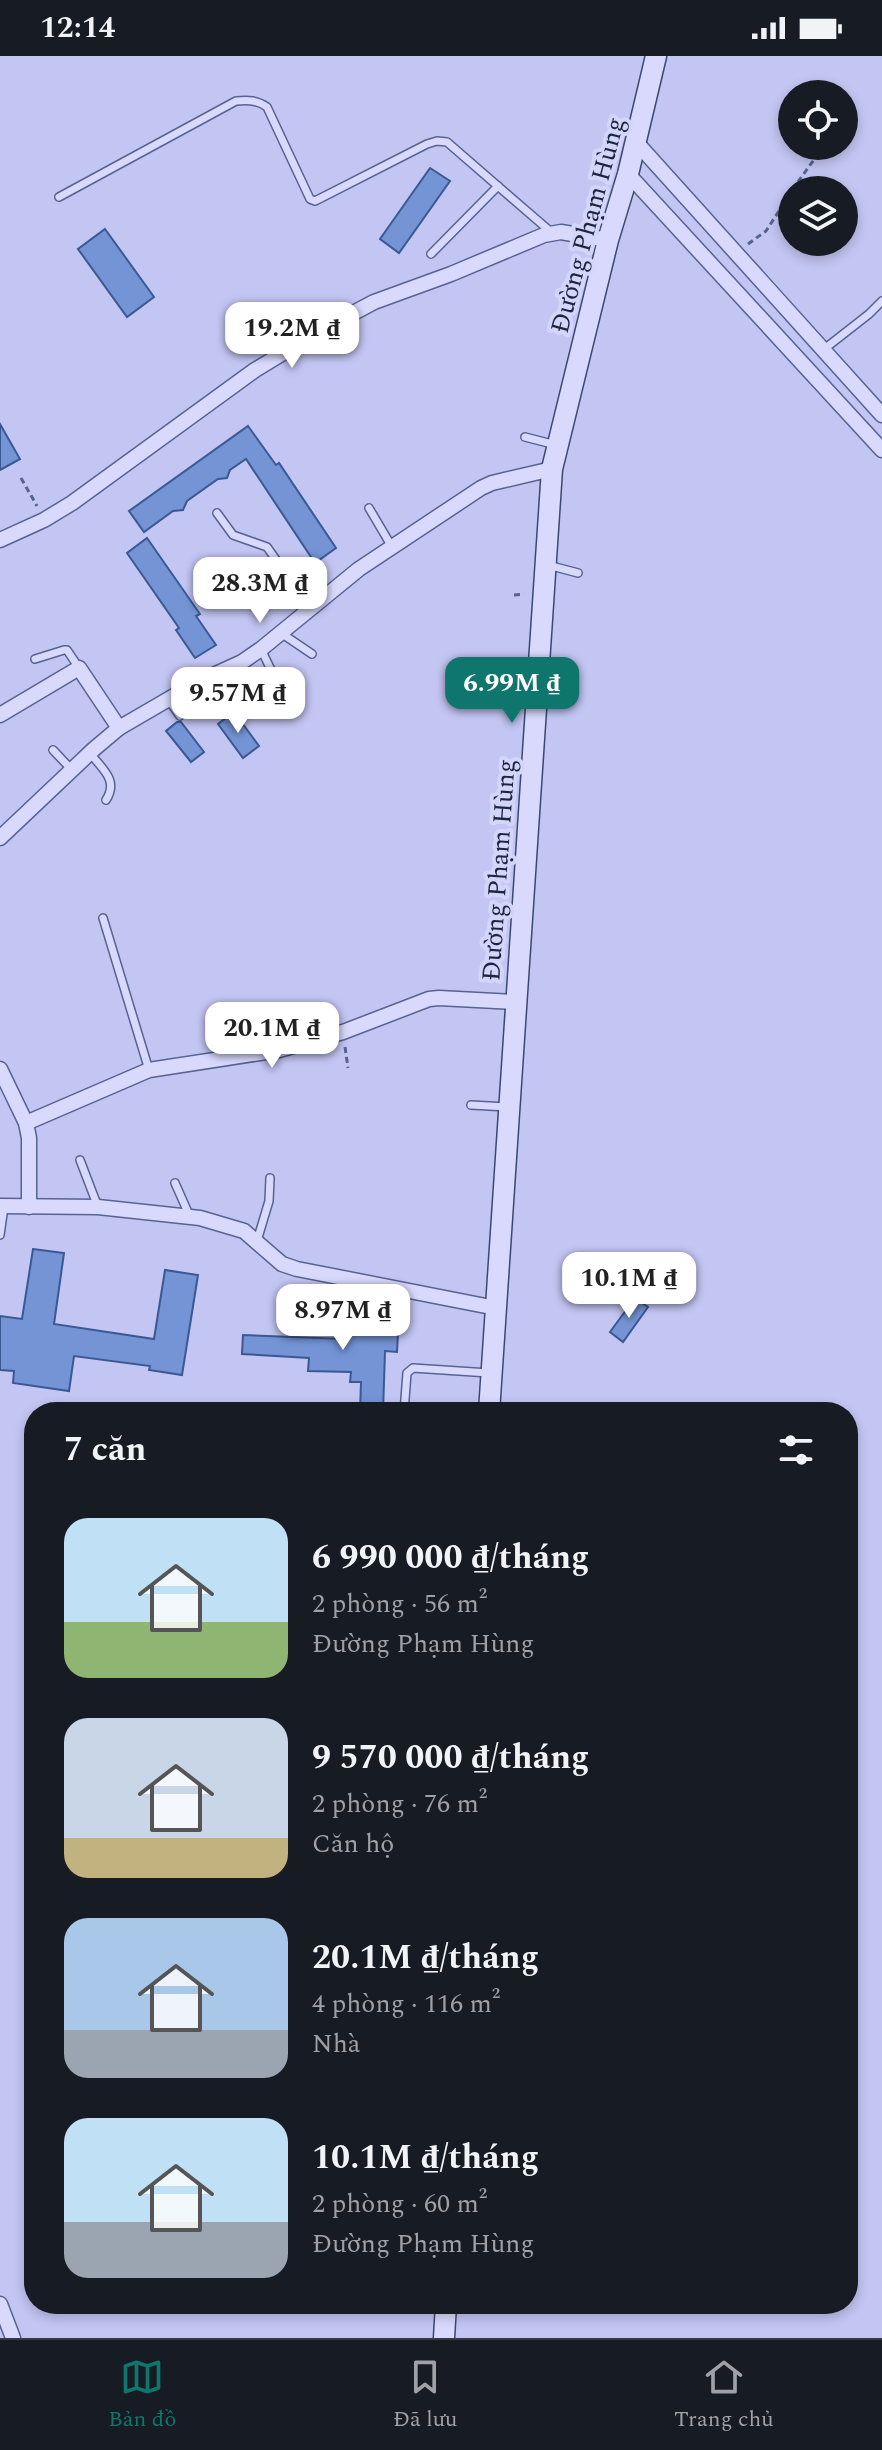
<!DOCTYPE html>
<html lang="vi">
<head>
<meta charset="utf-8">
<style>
	:root { --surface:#171b24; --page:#242831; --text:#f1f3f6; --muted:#9ea1a6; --line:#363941; --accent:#0f766e }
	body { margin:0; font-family:Spectral,serif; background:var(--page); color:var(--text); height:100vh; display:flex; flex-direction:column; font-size:30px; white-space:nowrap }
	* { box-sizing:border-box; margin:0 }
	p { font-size:26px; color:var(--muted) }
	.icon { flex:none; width:44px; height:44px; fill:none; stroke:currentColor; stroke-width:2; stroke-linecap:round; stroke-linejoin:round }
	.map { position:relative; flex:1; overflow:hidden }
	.side { position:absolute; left:24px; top:1346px; width:834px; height:912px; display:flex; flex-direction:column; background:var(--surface); border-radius:32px; box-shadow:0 4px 12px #0003 }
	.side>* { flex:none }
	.controls { position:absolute; left:778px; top:24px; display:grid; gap:16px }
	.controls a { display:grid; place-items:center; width:80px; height:80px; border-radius:50%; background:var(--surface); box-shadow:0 4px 12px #0003; font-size:40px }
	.price { position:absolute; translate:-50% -68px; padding:0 18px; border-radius:16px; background:#fff; color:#222; font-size:26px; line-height:52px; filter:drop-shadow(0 2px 4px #0008) }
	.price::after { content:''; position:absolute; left:50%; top:48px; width:24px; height:18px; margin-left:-12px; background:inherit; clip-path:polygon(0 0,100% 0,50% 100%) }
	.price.current { background:var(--accent); color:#fff }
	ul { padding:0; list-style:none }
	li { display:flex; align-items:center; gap:24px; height:200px; padding:0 40px }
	li span { display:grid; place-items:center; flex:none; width:224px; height:160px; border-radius:24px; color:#555 }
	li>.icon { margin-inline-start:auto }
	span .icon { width:96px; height:96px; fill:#fffc; stroke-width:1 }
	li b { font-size:34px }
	h2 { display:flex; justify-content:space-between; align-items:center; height:96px; padding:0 40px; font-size:34px }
	.status { display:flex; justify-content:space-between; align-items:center; height:56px; padding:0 40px; background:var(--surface); direction:ltr }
	.status svg { height:22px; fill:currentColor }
	.tab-bar { display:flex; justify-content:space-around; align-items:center; height:112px; border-top:2px solid var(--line); background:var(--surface); font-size:22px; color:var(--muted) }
	.tab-bar a { display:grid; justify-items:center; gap:4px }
	.tab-bar .current { color:var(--accent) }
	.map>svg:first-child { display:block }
	.building { fill:#7494d6; stroke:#3a5993; stroke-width:2 }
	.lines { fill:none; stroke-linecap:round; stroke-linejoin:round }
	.service-casing { stroke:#576391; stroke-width:10 }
	.minor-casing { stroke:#576391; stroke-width:17 }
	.secondary-casing { stroke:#3a4872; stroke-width:23 }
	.path { stroke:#576391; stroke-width:3; stroke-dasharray:6 4; stroke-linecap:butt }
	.service { stroke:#d8d9fd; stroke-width:7 }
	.minor { stroke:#d8d9fd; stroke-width:14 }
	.secondary { stroke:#d8d9fd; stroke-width:20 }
	.labels { text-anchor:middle; stroke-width:8; stroke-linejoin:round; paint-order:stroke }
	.street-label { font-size:26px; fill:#1d263f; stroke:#d4d5fa }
</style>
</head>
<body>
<div class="status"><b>12:14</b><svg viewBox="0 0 49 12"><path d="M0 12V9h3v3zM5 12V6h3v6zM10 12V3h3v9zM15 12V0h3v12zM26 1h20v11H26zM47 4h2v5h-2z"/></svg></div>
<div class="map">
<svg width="882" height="2282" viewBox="0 0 882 2282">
	<rect width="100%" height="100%" fill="#c3c5f3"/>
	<g class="building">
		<path d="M430 112 450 125 399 197 380 183Z"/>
		<path d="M105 173 154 241 127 261 78 193Z"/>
		<path d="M0 368 20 403 0 414Z"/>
		<path d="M248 370 276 409 279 407 336 492 315 507 246 403 230 414 227 422 218 423 187 445 183 454 173 455 144 476 129 455Z"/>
		<path d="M147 482 200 558 196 560 216 589 195 602 176 574 179 572 127 497Z"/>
		<path d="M234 656 259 690 243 702 218 668Z"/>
		<path d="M177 666H181L204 696 191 706 166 675Z"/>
		<path d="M33 1193 64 1197 54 1268 154 1283 165 1214 198 1219 182 1319 149 1314 150 1310 74 1300 69 1335 13 1327 14 1315 0 1314V1260L22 1263Z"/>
		<path d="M635 1242 648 1251 623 1286 610 1276Z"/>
		<path d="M346 1254 399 1257 397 1296 385 1295 383 1356H360L361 1326H350L351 1316 308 1315 309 1302 242 1298 243 1279 344 1283Z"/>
	</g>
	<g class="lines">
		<defs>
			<g id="service">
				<path d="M59 141 236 45C249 44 257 44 267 51L310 143 315 145 321 142 427 88 437 85 447 86 551 176"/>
				<path d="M431 198 498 130"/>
				<path d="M823 294 869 258 882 245"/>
				<path d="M525 381 556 389"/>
				<path d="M369 452 392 491"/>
				<path d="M217 457 233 479 267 491 310 552"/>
				<path d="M548 509 578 517"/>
				<path d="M281 577 312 598"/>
				<path d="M261 593 271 614"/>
				<path d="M35 603 64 594H67L79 612"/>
				<path d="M168 643 180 660"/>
				<path d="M53 694 72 714"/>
				<path d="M90 697C102 713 119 724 106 744"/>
				<path d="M103 862 149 1014"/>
				<path d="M244 951 258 998"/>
				<path d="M471 1049 507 1051"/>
				<path d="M80 1104 98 1151"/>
				<path d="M175 1127 190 1161"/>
				<path d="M0 1179 4 1151"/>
				<path d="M257 1185 269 1145 270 1122"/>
				<path d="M338 1240 342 1222"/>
				<path d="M404 1356 407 1317 413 1312 489 1317"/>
			</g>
			<g id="minor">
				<path d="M636 86 882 359"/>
				<path d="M628 118 882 394"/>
				<path d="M0 484 44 464 72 447 255 314 316 277 374 246 451 218 544 179 561 176 608 184"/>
				<path d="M0 659 79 612 119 672"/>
				<path d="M0 782 94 693 119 672 198 626 242 606 261 593 359 513 481 432 492 427 552 413"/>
				<path d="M0 1013 26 1067 29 1082V1151"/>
				<path d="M26 1067 149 1014 279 994 343 976 429 943 439 942 515 946"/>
				<path d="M0 1150 98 1151 200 1162 244 1175 282 1208 297 1213 496 1252"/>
				<path d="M0 2248 13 2282"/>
			</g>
			<g id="secondary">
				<path d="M489 1356 552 413 608 184 628 118 656 0"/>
				<path d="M444 2282 446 2248"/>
			</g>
		</defs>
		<use href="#service" class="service-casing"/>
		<use href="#minor" class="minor-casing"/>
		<use href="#secondary" class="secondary-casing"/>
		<g class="path">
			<path d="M844 64 851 54"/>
			<path d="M792 134 824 90"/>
			<path d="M748 188 766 175 792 135"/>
			<path d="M21 422 37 450"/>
			<path d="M514 539 524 538"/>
			<path d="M345 991 348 1012"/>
			<path d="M305 1245 309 1232"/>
		</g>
		<use href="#service" class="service"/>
		<use href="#minor" class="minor"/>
		<use href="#secondary" class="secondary"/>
	</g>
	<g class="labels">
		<g class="street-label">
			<text transform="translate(587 169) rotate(-75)" y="9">Đường Phạm Hùng</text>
			<text transform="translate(498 814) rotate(-86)" y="9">Đường Phạm Hùng</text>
		</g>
	</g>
</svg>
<div class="controls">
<a><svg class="icon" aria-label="locate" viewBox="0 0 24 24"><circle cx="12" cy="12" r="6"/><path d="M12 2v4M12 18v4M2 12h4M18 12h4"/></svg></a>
<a><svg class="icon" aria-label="layers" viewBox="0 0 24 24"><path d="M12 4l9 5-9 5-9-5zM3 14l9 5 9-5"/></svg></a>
</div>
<b class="price" style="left:292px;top:314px">19.2M ₫</b>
<b class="price" style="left:260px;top:569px">28.3M ₫</b>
<b class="price current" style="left:512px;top:669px">6.99M ₫</b>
<b class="price" style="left:238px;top:679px">9.57M ₫</b>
<b class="price" style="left:272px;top:1014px">20.1M ₫</b>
<b class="price" style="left:629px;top:1264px">10.1M ₫</b>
<b class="price" style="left:343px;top:1296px">8.97M ₫</b>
<section class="side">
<h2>7 căn<svg class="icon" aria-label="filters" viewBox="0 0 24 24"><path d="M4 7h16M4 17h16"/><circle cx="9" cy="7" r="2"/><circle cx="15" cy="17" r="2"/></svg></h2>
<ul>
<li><span style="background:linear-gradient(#bfe0f5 65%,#8fb573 0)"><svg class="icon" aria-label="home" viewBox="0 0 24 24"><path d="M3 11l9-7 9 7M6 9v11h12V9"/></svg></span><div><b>6 990 000 ₫/tháng</b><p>2 phòng · 56 m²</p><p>Đường Phạm Hùng</p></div></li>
<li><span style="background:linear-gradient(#c9d6e8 75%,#c2b280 0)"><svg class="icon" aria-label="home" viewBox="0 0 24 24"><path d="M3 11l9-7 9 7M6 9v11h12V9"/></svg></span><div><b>9 570 000 ₫/tháng</b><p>2 phòng · 76 m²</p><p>Căn hộ</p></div></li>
<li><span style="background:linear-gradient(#a9c7e8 70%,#9aa5b1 0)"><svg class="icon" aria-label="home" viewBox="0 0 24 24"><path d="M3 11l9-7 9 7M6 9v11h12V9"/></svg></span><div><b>20.1M ₫/tháng</b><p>4 phòng · 116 m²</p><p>Nhà</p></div></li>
<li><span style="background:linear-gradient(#bfe0f5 65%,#9aa5b1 0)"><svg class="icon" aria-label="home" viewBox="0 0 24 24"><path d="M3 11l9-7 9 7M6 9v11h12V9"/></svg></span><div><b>10.1M ₫/tháng</b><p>2 phòng · 60 m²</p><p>Đường Phạm Hùng</p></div></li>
</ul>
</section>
</div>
<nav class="tab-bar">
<a class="current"><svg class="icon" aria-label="map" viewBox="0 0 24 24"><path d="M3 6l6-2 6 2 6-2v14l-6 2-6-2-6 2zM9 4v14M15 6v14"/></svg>Bản đồ</a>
<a><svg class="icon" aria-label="saved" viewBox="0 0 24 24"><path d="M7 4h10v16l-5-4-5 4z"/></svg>Đã lưu</a>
<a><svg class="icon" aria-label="home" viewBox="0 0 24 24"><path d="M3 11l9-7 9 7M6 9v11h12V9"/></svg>Trang chủ</a>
</nav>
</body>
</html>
